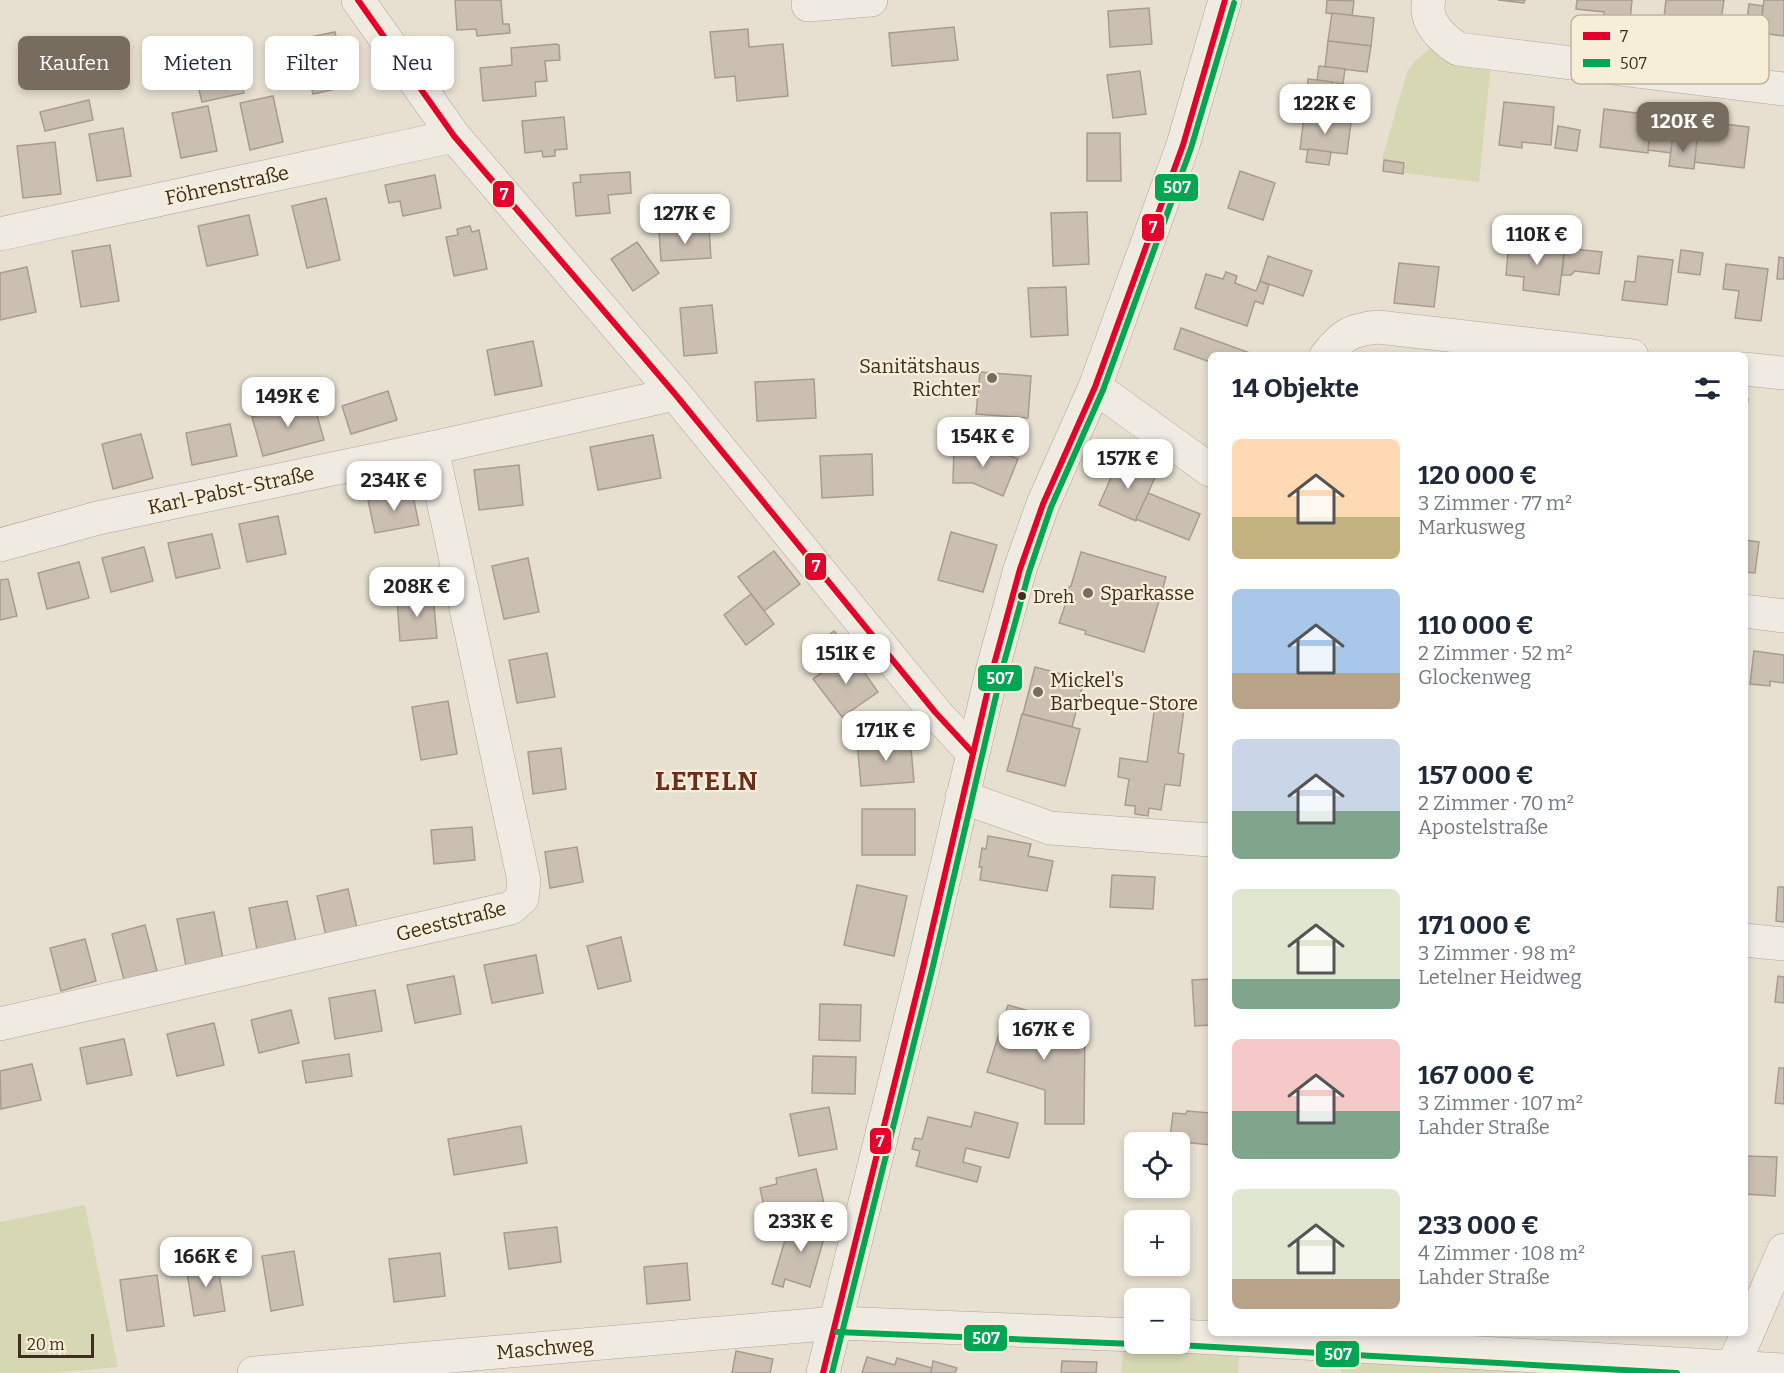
<!DOCTYPE html>
<html lang="de">
<head>
<meta charset="utf-8">
<style>
	:root { --surface:#fff; --page:#f6f6f7; --text:#1f2937; --muted:#747a83; --accent:#786c5e }
	body { margin:0; font-family:Bitter,serif; background:var(--page); color:var(--text); height:100vh; display:flex; flex-direction:column; font-size:22px; white-space:nowrap }
	* { box-sizing:border-box; margin:0 }
	p { font-size:20px; color:var(--muted) }
	.icon { flex:none; width:33px; height:33px; fill:none; stroke:currentColor; stroke-width:2; stroke-linecap:round; stroke-linejoin:round }
	.map { position:relative; flex:1; overflow:hidden }
	.sheet { position:absolute; left:1208px; top:352px; width:540px; height:984px; display:flex; flex-direction:column; background:var(--surface); border-radius:9px; box-shadow:0 3px 9px #0003 }
	.sheet>* { flex:none }
	.hud { position:absolute; left:18px; top:36px; width:570px; height:54px; display:flex; gap:12px }
	.controls { position:absolute; left:1124px; top:1132px; display:grid; gap:12px }
	.controls a { display:grid; place-items:center; width:66px; height:66px; border-radius:9px; background:var(--surface); box-shadow:0 3px 9px #0003; font-size:30px }
	.scale { position:absolute; left:18px; bottom:15px; width:76px; box-sizing:border-box; padding-left:6px; border:3px solid #3d2e20; border-top:0; font-size:16px; line-height:21px; white-space:nowrap; color:#3d2e20; -webkit-text-stroke:4px #f7eed8; paint-order:stroke }
	.price { position:absolute; translate:-50% -51px; padding:0 14px; border-radius:12px; background:#fff; color:#222; font-size:20px; line-height:39px; filter:drop-shadow(0 2px 3px #0008) }
	.price::after { content:''; position:absolute; left:50%; top:36px; width:18px; height:14px; margin-left:-9px; background:inherit; clip-path:polygon(0 0,100% 0,50% 100%) }
	.price.on { background:var(--accent); color:#fff }
	ul { padding:0; list-style:none }
	li { display:flex; align-items:center; gap:18px; height:150px; padding:0 24px }
	li span { display:grid; place-items:center; flex:none; width:168px; height:120px; border-radius:9px; color:#555 }
	li>.icon { margin-inline-start:auto }
	span .icon { width:72px; height:72px; fill:#fffc; stroke-width:1 }
	li b { font-size:26px }
	h2 { display:flex; justify-content:space-between; align-items:center; height:72px; padding:0 24px; font-size:26px }
	.chip { padding:0 21px; border-radius:9px; background:var(--surface); box-shadow:0 3px 9px #0003; font-size:21px; line-height:54px }
	.chip.on { background:var(--accent); color:#fff }
	.map>svg:first-child { display:block }
	.green { fill:#d6d7b3 }
	.building { fill:#cbbfb2; stroke:#a89c90; stroke-width:1.5 }
	.lines { fill:none; stroke-linecap:round; stroke-linejoin:round }
	.minor-casing { stroke:#ada599; stroke-width:34 }
	.minor { stroke:#efebe3; stroke-width:33 }
	.bus-1-casing { stroke:#f7eed8; stroke-width:10 }
	.bus-2-casing { stroke:#f7eed8; stroke-width:10 }
	.bus-1 { stroke:#e4002b; stroke-width:6 }
	.bus-2 { stroke:#00a651; stroke-width:6 }
	.poi-dot { fill:#786c5e; stroke:#f7eed8; stroke-width:2 }
	.bus-dot { fill:#3d2e20; stroke:#f7eed8; stroke-width:2 }
	.labels { text-anchor:middle; stroke-width:4.5; stroke-linejoin:round; paint-order:stroke }
	.bus-label { font-size:18px; fill:#3d2e20; stroke:#f7eed8; text-anchor:start }
	.street-label { font-size:20px; fill:#3d2e20; stroke:#f7eed8 }
	.poi-label { font-size:20px; fill:#3d2e20; stroke:#f7eed8; text-anchor:start }
	.district-label { font-size:26px; font-weight:bold; letter-spacing:1.5px; fill:#6b2e1e; stroke:#f7eed8 }
	.key { fill:#f7eed8; stroke:#bfb4a1; stroke-width:1.5 }
	.key-label { font-size:16px; fill:#3d2e20 }
	.line-badge { stroke:#f7eed8; stroke-width:2 }
	.badge-label { font-size:16px; text-anchor:middle; font-weight:bold; fill:#fff }
</style>
</head>
<body>
<div class="map">
<svg width="1784" height="1373" viewBox="0 0 1784 1373">
	<rect width="100%" height="100%" fill="#e7e0d1"/>
	<g class="green">
		<path d="M1435 44 1491 64 1479 182 1404 173 1406 162 1382 159 1407 72 1416 60Z"/>
		<path d="M85 1205 118 1367 50 1373H0V1222Z"/>
		<path d="M1124 1344 1240 1348 1238 1373H1121Z"/>
		<path d="M1342 1357 1652 1373H1341Z"/>
	</g>
	<g class="building">
		<path d="M455 0H501L503 24H509L510 33 477 36 476 29 457 30Z"/>
		<path d="M1327 0 1354 1 1352 16 1326 13Z"/>
		<path d="M1498 0H1525L1524 3Z"/>
		<path d="M1577 0H1632L1630 21 1604 18V12L1576 9Z"/>
		<path d="M1666 0H1724L1719 33 1663 25Z"/>
		<path d="M1764 0H1784V36L1760 33Z"/>
		<path d="M1749 4 1763 6 1759 37 1745 35Z"/>
		<path d="M1149 8 1152 44 1110 47 1108 11Z"/>
		<path d="M1332 13 1374 18 1371 46 1328 41Z"/>
		<path d="M954 27 958 60 892 66 889 33Z"/>
		<path d="M748 29 749 47 783 44 788 96 737 101 735 76 715 78 710 32Z"/>
		<path d="M335 32 341 62 336 64 340 88 313 94 300 39Z"/>
		<path d="M1328 41 1371 46 1367 72 1325 67Z"/>
		<path d="M556 44 559 45 560 60 545 61 547 81 535 82 536 96 483 101 480 68 512 65 511 48Z"/>
		<path d="M1319 66 1345 69 1343 84 1317 80Z"/>
		<path d="M1140 71 1146 114 1113 118 1107 75Z"/>
		<path d="M239 73 244 93 202 102 197 82Z"/>
		<path d="M1308 79 1332 82 1331 94 1307 92Z"/>
		<path d="M1307 92 1353 97 1351 122 1304 116Z"/>
		<path d="M273 96 283 142 250 150 240 103Z"/>
		<path d="M89 100 93 120 45 131 40 112Z"/>
		<path d="M1504 102 1554 107 1551 145 1522 142V148L1499 145Z"/>
		<path d="M208 106 217 151 181 158 172 113Z"/>
		<path d="M1604 109 1652 115 1648 153 1600 147Z"/>
		<path d="M1652 115 1675 117 1671 153 1648 150Z"/>
		<path d="M1304 116 1351 122 1347 154 1300 149Z"/>
		<path d="M564 117 567 149 555 150V156L543 157 542 151 525 153 522 121Z"/>
		<path d="M1699 121 1749 127 1744 168 1694 162Z"/>
		<path d="M1558 126 1580 130 1577 151 1555 148Z"/>
		<path d="M123 128 131 176 97 181 89 134Z"/>
		<path d="M1087 133H1120L1121 181H1087Z"/>
		<path d="M1673 136 1697 139 1694 169 1669 166Z"/>
		<path d="M55 142 61 194 23 198 17 146Z"/>
		<path d="M1308 149 1331 152 1329 165 1306 162Z"/>
		<path d="M1384 160 1404 163 1403 174 1383 171Z"/>
		<path d="M1240 171 1275 183 1263 220 1228 208Z"/>
		<path d="M630 172 631 193 608 195 610 213 576 216 573 183 581 182 580 175Z"/>
		<path d="M435 175 441 208 403 216 400 201 389 203 385 185Z"/>
		<path d="M326 198 340 260 307 268 292 206Z"/>
		<path d="M1087 212 1089 264 1053 266 1051 213Z"/>
		<path d="M249 215 258 255 207 266 198 226Z"/>
		<path d="M470 226 472 232 479 230 487 269 454 276 446 237 458 235 457 229Z"/>
		<path d="M709 228 711 258 661 261 659 231Z"/>
		<path d="M1509 241 1565 245 1559 295 1523 290 1524 277 1506 275Z"/>
		<path d="M637 242 659 273 633 291 611 259Z"/>
		<path d="M110 245 119 301 81 307 72 251Z"/>
		<path d="M1565 248 1602 252 1599 274 1575 271 1571 275H1562Z"/>
		<path d="M1681 250 1703 253 1700 275 1678 272Z"/>
		<path d="M1268 256 1312 271 1303 296 1260 281Z"/>
		<path d="M1638 256 1673 260 1667 305 1622 300 1625 281 1635 282Z"/>
		<path d="M1779 257 1784 258V279H1777Z"/>
		<path d="M1399 263 1439 267 1434 307 1394 303Z"/>
		<path d="M1726 264 1768 269 1761 321 1735 318 1739 291 1723 289Z"/>
		<path d="M27 267 36 312 0 320V273Z"/>
		<path d="M1226 272 1237 276 1235 283 1256 291 1260 281 1269 285 1263 304 1255 301 1247 326 1195 308 1206 274 1223 279Z"/>
		<path d="M1066 287 1068 335 1031 337 1028 288Z"/>
		<path d="M712 305 717 353 684 356 680 308Z"/>
		<path d="M1181 328 1258 356H1210V362L1174 349Z"/>
		<path d="M533 341 542 386 495 395 487 350Z"/>
		<path d="M980 372 1031 376 1028 418 976 414Z"/>
		<path d="M814 379 816 418 757 421 755 382Z"/>
		<path d="M388 391 397 420 351 434 342 406Z"/>
		<path d="M1744 398 1748 399 1744 427Z"/>
		<path d="M313 401 324 440 263 456 252 417Z"/>
		<path d="M230 424 237 456 192 465 186 433Z"/>
		<path d="M141 434 153 478 113 489 102 444Z"/>
		<path d="M653 435 661 478 598 490 590 447Z"/>
		<path d="M954 445 988 447 1018 459 1003 496 973 483H953Z"/>
		<path d="M872 454 873 495 822 498 820 456Z"/>
		<path d="M1119 459 1156 475 1136 521 1099 505Z"/>
		<path d="M519 465 523 505 479 510 474 470Z"/>
		<path d="M412 491 419 525 375 533 368 500Z"/>
		<path d="M1148 493 1200 514 1189 540 1136 519Z"/>
		<path d="M278 516 286 554 247 562 239 524Z"/>
		<path d="M951 532 997 545 983 592 938 580Z"/>
		<path d="M212 534 220 568 176 578 168 543Z"/>
		<path d="M1744 540 1759 542 1755 573 1744 572Z"/>
		<path d="M144 547 153 581 111 592 102 558Z"/>
		<path d="M774 551 800 584 764 611 738 577Z"/>
		<path d="M1081 552 1166 577 1144 652 1085 634 1086 631 1059 623 1068 597 1064 593V590L1071 586Z"/>
		<path d="M528 558 539 612 504 619 492 566Z"/>
		<path d="M79 562 89 598 47 609 38 573Z"/>
		<path d="M8 579 17 616 0 620V580Z"/>
		<path d="M751 594 774 624 746 645 724 615Z"/>
		<path d="M433 595 437 638 400 641 397 599Z"/>
		<path d="M834 631 850 652 830 666 815 646Z"/>
		<path d="M1754 651 1784 655V683L1770 681V686L1750 684Z"/>
		<path d="M850 652 878 692 842 717 813 679Z"/>
		<path d="M547 653 555 697 517 703 509 660Z"/>
		<path d="M1035 667 1084 680 1072 727 1023 714Z"/>
		<path d="M1156 698 1185 702 1178 753 1184 754 1180 786 1165 784 1161 810 1149 808 1148 816 1135 814V806L1125 805 1129 779 1118 777 1120 758 1147 762Z"/>
		<path d="M448 701 457 754 421 760 412 707Z"/>
		<path d="M1022 714 1080 729 1065 786 1007 771Z"/>
		<path d="M910 737 914 782 861 786 857 742Z"/>
		<path d="M561 748 566 789 533 794 528 752Z"/>
		<rect x="862" y="809" width="53" height="46"/>
		<path d="M472 827 475 860 434 864 431 830Z"/>
		<path d="M988 836 1031 844 1028 856 1053 861 1047 891 980 880 982 867H979L982 848 986 849Z"/>
		<path d="M577 847 583 882 550 888 545 852Z"/>
		<path d="M1112 875 1155 877 1153 909 1110 907Z"/>
		<path d="M857 885 907 896 894 956 844 945Z"/>
		<path d="M1778 887H1784V922L1776 921Z"/>
		<path d="M348 889 357 928 326 936 317 896Z"/>
		<path d="M287 901 296 942 257 950 249 908Z"/>
		<path d="M214 912 223 959 186 966 177 919Z"/>
		<path d="M145 925 157 971 124 980 112 934Z"/>
		<path d="M621 937 631 981 598 989 587 946Z"/>
		<path d="M85 939 96 981 61 991 50 948Z"/>
		<path d="M536 955 543 993 492 1003 484 965Z"/>
		<path d="M454 976 461 1014 415 1023 407 985Z"/>
		<path d="M1778 976 1784 977V1003L1775 1002Z"/>
		<path d="M1210 979V1025L1195 1026 1192 980Z"/>
		<path d="M375 990 382 1031 335 1039 329 998Z"/>
		<path d="M820 1004 861 1005 860 1041 819 1040Z"/>
		<path d="M1008 1005 1085 1027 1084 1124H1045V1090L987 1072Z"/>
		<path d="M291 1010 299 1043 259 1053 251 1020Z"/>
		<path d="M214 1023 224 1065 177 1076 167 1034Z"/>
		<path d="M124 1039 132 1075 87 1084 80 1048Z"/>
		<path d="M349 1054 352 1076 306 1083 302 1061Z"/>
		<path d="M813 1056 856 1057 855 1094 812 1093Z"/>
		<path d="M32 1064 41 1100 1 1109 0 1071Z"/>
		<path d="M1779 1068H1784V1104L1775 1103Z"/>
		<path d="M829 1107 837 1149 799 1156 790 1114Z"/>
		<path d="M1187 1111 1210 1113V1145L1183 1142V1139L1170 1137 1173 1113 1186 1114Z"/>
		<path d="M975 1112 1018 1123 1009 1158 966 1148 963 1162 981 1167 977 1182 916 1166 920 1151 912 1149 915 1138 922 1139 928 1117 971 1127Z"/>
		<path d="M521 1126 527 1163 454 1175 448 1139Z"/>
		<path d="M1744 1156 1777 1157 1775 1196 1744 1194Z"/>
		<path d="M816 1169 825 1208 767 1221 760 1188 777 1184 776 1178Z"/>
		<path d="M830 1217 810 1287 785 1279 783 1287 772 1284 785 1240 779 1231Z"/>
		<path d="M557 1227 561 1262 509 1269 504 1233Z"/>
		<path d="M294 1251 303 1305 271 1311 262 1256Z"/>
		<path d="M440 1253 445 1296 394 1302 389 1259Z"/>
		<path d="M217 1261 225 1311 194 1316 186 1266Z"/>
		<path d="M687 1263 690 1300 647 1304 644 1267Z"/>
		<path d="M157 1275 164 1326 127 1331 120 1280Z"/>
		<path d="M736 1351 773 1359 770 1373H732Z"/>
		<path d="M867 1357 895 1365 897 1358 932 1368 931 1373H862Z"/>
		<path d="M933 1361 957 1368 955 1373H931Z"/>
		<path d="M1062 1361 1097 1362 1096 1373H1061Z"/>
	</g>
	<g class="lines">
		<defs>
			<g id="minor">
				<path d="M358 0 454 136 675 394 935 712 972 752"/>
				<path d="M1429 0C1423 22 1442 38 1458 49L1784 89"/>
				<path d="M808 5 871 0"/>
				<path d="M0 234 454 136"/>
				<path d="M1326 356C1343 334 1351 330 1378 327L1632 356"/>
				<path d="M1744 369 1784 373"/>
				<path d="M1095 387 1210 470"/>
				<path d="M0 545 98 518 432 448 675 394"/>
				<path d="M1744 611 1784 616"/>
				<path d="M962 797 1050 828 1210 840"/>
				<path d="M1744 940 1784 944"/>
				<path d="M0 1024 511 908 522 898 524 881 432 448"/>
				<path d="M1179 1336 1784 1370"/>
				<path d="M254 1373 837 1323 1134 1335"/>
				<path d="M823 1373 923 968 993 668 1020 569 1043 504 1095 387 1183 145 1225 0"/>
				<path d="M1730 1373 1784 1250"/>
			</g>
		</defs>
		<use href="#minor" class="minor-casing"/>
		<use href="#minor" class="minor"/>
		<defs>
			<g id="bus-1">
				<path d="M358 0 454 136 675 394 935 712 972 752"/>
				<path d="M823 1373 923 968 993 668 1020 569 1043 504 1095 387 1183 145 1225 0"/>
			</g>
			<g id="bus-2">
				<path d="M837 1332 1134 1344"/>
				<path d="M1178 1345 1677 1373"/>
				<path d="M832 1373 932 970 1002 670 1029 572 1051 507 1103 390 1191 148 1234 3"/>
			</g>
		</defs>
		<use href="#bus-1" class="bus-1-casing"/>
		<use href="#bus-2" class="bus-2-casing"/>
		<use href="#bus-1" class="bus-1"/>
		<use href="#bus-2" class="bus-2"/>
	</g>
	<g class="poi-dot">
		<circle cx="992" cy="378" r="6"/>
		<circle cx="1088" cy="593" r="6"/>
		<circle cx="1038" cy="692" r="6"/>
	</g>
	<circle class="bus-dot" cx="1022" cy="596" r="5"/>
	<g class="labels">
		<g class="bus-label">
			<text x="1033" y="603">Dreh</text>
		</g>
		<g class="street-label">
			<text transform="translate(227 185) rotate(-12)" y="7">Föhrenstraße</text>
			<text transform="translate(231 490) rotate(-12)" y="7">Karl-Pabst-Straße</text>
			<text transform="translate(451 921) rotate(-14)" y="7">Geeststraße</text>
			<text transform="translate(545 1348) rotate(-5)" y="7">Maschweg</text>
		</g>
		<g class="poi-label">
			<text x="980" y="373" text-anchor="end">Sanitätshaus<tspan x="980" dy="23">Richter</tspan></text>
			<text x="1100" y="600">Sparkasse</text>
			<text x="1050" y="687">Mickel's<tspan x="1050" dy="23">Barbeque-Store</tspan></text>
		</g>
		<g class="district-label">
			<text x="707" y="790">LETELN</text>
		</g>
	</g>
	<rect x="1571" y="15" width="198" height="69" rx="9" class="key"/>
	<rect x="1583" y="32" width="27" height="8" fill="#e4002b"/>
	<rect x="1583" y="59" width="27" height="8" fill="#00a651"/>
	<g class="key-label">
		<text x="1620" y="42">7</text>
		<text x="1620" y="69">507</text>
	</g>
	<g class="line-badge">
		<rect x="1154" y="173" width="45" height="29" rx="6" fill="#00a651"/>
		<rect x="492" y="180" width="23" height="28" rx="6" fill="#e4002b"/>
		<rect x="1141" y="213" width="24" height="29" rx="6" fill="#e4002b"/>
		<rect x="804" y="552" width="23" height="29" rx="6" fill="#e4002b"/>
		<rect x="977" y="664" width="46" height="28" rx="6" fill="#00a651"/>
		<rect x="869" y="1127" width="23" height="28" rx="6" fill="#e4002b"/>
		<rect x="963" y="1324" width="45" height="28" rx="6" fill="#00a651"/>
		<rect x="1315" y="1340" width="45" height="28" rx="6" fill="#00a651"/>
	</g>
	<g class="badge-label">
		<text x="1177" y="193">507</text>
		<text x="504" y="200">7</text>
		<text x="1153" y="233">7</text>
		<text x="816" y="572">7</text>
		<text x="1000" y="684">507</text>
		<text x="880" y="1147">7</text>
		<text x="986" y="1344">507</text>
		<text x="1338" y="1360">507</text>
	</g>
</svg>
<div class="controls">
<a><svg class="icon" aria-label="locate" viewBox="0 0 24 24"><circle cx="12" cy="12" r="6"/><path d="M12 2v4M12 18v4M2 12h4M18 12h4"/></svg></a>
<a>+</a>
<a>−</a>
</div>
<div class="scale">20 m</div>
<b class="price" style="left:1325px;top:135px">122K €</b>
<b class="price on" style="left:1683px;top:153px">120K €</b>
<b class="price" style="left:685px;top:245px">127K €</b>
<b class="price" style="left:1537px;top:266px">110K €</b>
<b class="price" style="left:288px;top:428px">149K €</b>
<b class="price" style="left:983px;top:468px">154K €</b>
<b class="price" style="left:1128px;top:490px">157K €</b>
<b class="price" style="left:394px;top:512px">234K €</b>
<b class="price" style="left:417px;top:618px">208K €</b>
<b class="price" style="left:846px;top:685px">151K €</b>
<b class="price" style="left:886px;top:762px">171K €</b>
<b class="price" style="left:1044px;top:1061px">167K €</b>
<b class="price" style="left:801px;top:1253px">233K €</b>
<b class="price" style="left:206px;top:1288px">166K €</b>
<div class="hud">
<a class="chip on">Kaufen</a>
<a class="chip">Mieten</a>
<a class="chip">Filter</a>
<a class="chip">Neu</a>
</div>
<section class="sheet">
<h2>14 Objekte<svg class="icon" aria-label="filters" viewBox="0 0 24 24"><path d="M4 7h16M4 17h16"/><circle cx="9" cy="7" r="2"/><circle cx="15" cy="17" r="2"/></svg></h2>
<ul>
<li><span style="background:linear-gradient(#ffd9b3 65%,#c2b280 0)"><svg class="icon" aria-label="home" viewBox="0 0 24 24"><path d="M3 11l9-7 9 7M6 9v11h12V9"/></svg></span><div><b>120 000 €</b><p>3 Zimmer · 77 m²</p><p>Markusweg</p></div></li>
<li><span style="background:linear-gradient(#a9c7e8 70%,#b9a48a 0)"><svg class="icon" aria-label="home" viewBox="0 0 24 24"><path d="M3 11l9-7 9 7M6 9v11h12V9"/></svg></span><div><b>110 000 €</b><p>2 Zimmer · 52 m²</p><p>Glockenweg</p></div></li>
<li><span style="background:linear-gradient(#c9d6e8 60%,#7fa58c 0)"><svg class="icon" aria-label="home" viewBox="0 0 24 24"><path d="M3 11l9-7 9 7M6 9v11h12V9"/></svg></span><div><b>157 000 €</b><p>2 Zimmer · 70 m²</p><p>Apostelstraße</p></div></li>
<li><span style="background:linear-gradient(#dfe7d0 75%,#7fa58c 0)"><svg class="icon" aria-label="home" viewBox="0 0 24 24"><path d="M3 11l9-7 9 7M6 9v11h12V9"/></svg></span><div><b>171 000 €</b><p>3 Zimmer · 98 m²</p><p>Letelner Heidweg</p></div></li>
<li><span style="background:linear-gradient(#f6c9c9 60%,#7fa58c 0)"><svg class="icon" aria-label="home" viewBox="0 0 24 24"><path d="M3 11l9-7 9 7M6 9v11h12V9"/></svg></span><div><b>167 000 €</b><p>3 Zimmer · 107 m²</p><p>Lahder Straße</p></div></li>
<li><span style="background:linear-gradient(#dfe7d0 75%,#b9a48a 0)"><svg class="icon" aria-label="home" viewBox="0 0 24 24"><path d="M3 11l9-7 9 7M6 9v11h12V9"/></svg></span><div><b>233 000 €</b><p>4 Zimmer · 108 m²</p><p>Lahder Straße</p></div></li>
</ul>
</section>
</div>
</body>
</html>
